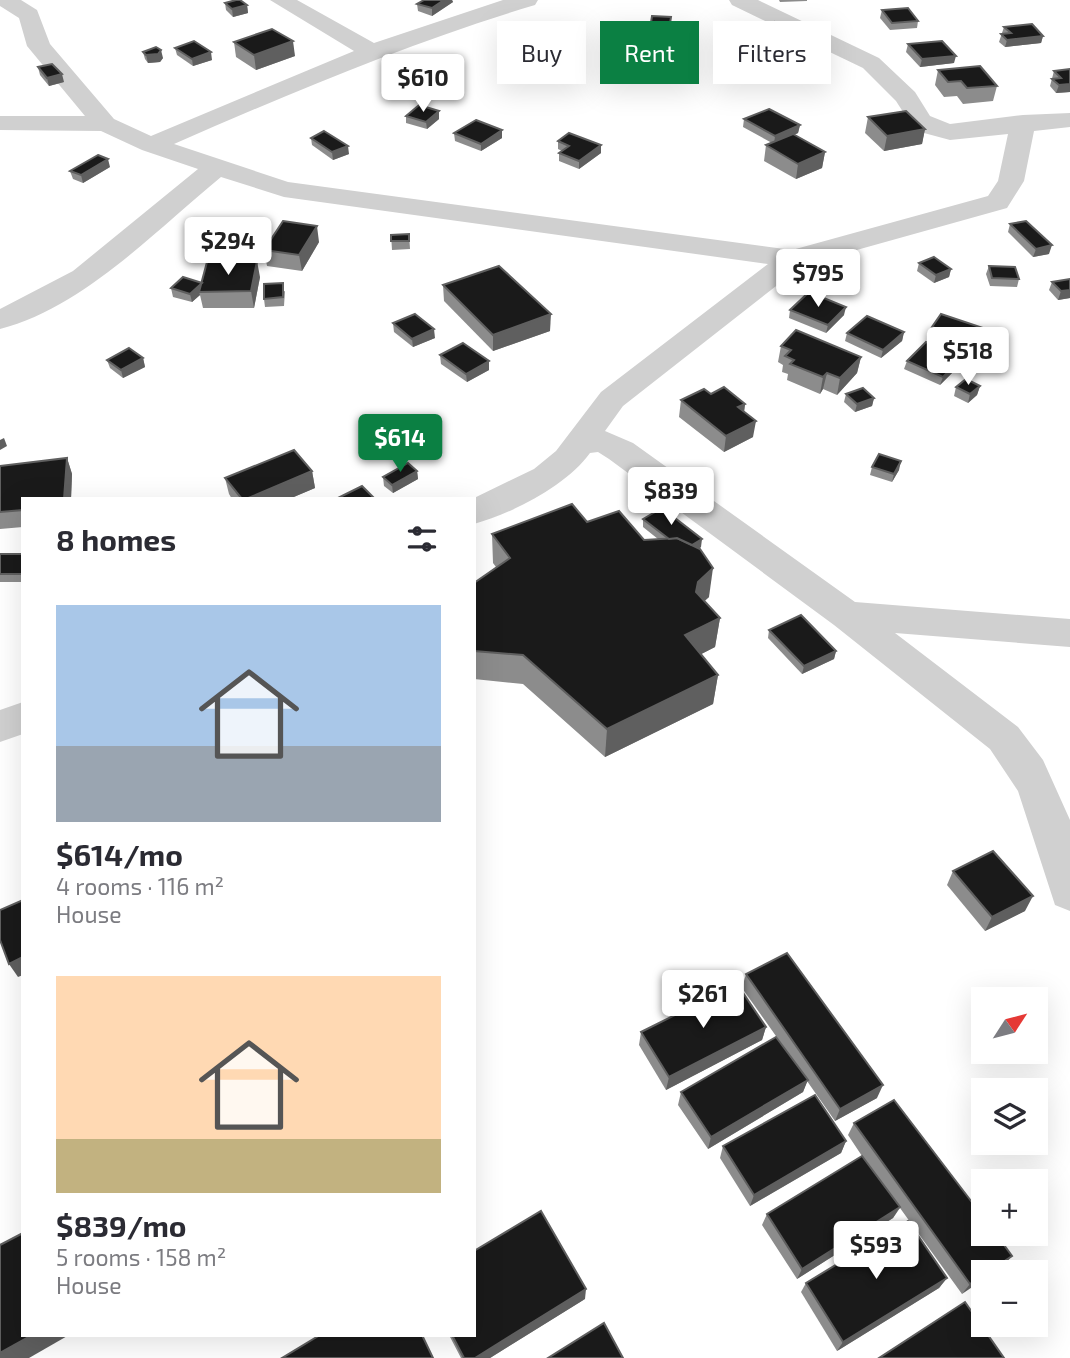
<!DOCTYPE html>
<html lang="en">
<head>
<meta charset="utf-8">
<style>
	:root { --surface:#fff; --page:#f2f2f3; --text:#2b2b33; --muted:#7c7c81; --accent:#0b8043 }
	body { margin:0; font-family:"Exo 2",sans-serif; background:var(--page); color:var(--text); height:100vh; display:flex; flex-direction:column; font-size:26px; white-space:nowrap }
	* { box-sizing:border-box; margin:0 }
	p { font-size:23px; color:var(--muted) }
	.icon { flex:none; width:38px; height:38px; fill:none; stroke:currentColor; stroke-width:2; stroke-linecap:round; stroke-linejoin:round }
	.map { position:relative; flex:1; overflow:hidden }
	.sheet { position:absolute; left:21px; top:497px; width:455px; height:840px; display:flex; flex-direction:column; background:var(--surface); border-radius:0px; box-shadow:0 7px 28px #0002 }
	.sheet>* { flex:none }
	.banner { position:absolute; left:497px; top:21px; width:467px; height:63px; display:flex; gap:14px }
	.needle { width:46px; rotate:54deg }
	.controls { position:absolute; left:971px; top:987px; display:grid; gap:14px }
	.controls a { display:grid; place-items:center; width:77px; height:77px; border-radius:0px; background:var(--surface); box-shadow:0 7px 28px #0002; font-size:35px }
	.price { position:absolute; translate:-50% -60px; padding:0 16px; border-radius:7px; background:#fff; color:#222; font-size:23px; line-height:46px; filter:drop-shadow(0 2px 4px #0008) }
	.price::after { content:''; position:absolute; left:50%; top:42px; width:21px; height:16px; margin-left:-10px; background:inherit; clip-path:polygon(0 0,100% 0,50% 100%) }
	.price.current { background:var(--accent); color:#fff }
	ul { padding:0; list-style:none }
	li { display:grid; align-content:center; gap:14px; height:371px; padding:0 35px }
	li span { display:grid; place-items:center; height:217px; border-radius:0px; color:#555 }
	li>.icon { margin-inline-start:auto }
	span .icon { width:126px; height:126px; fill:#fffc; stroke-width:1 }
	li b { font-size:30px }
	h2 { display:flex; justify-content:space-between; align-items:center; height:84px; padding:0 35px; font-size:30px }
	.tag { padding:0 24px; border-radius:0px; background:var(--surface); box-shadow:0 7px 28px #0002; font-size:24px; line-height:63px }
	.tag.current { background:var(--accent); color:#fff }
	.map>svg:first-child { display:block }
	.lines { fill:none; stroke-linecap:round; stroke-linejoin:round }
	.minor { fill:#d0d0d0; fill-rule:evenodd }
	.wall { fill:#8c8c8c }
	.shaded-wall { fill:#5f5f5f }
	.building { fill:#1a1a1a; stroke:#5f5f5f; stroke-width:2 }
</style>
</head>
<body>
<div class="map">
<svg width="1070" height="1358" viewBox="0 0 1070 1358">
	<rect width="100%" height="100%" fill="#fff"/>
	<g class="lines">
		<g class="minor">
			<path d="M0 0H21L37 10 50 44 114 119 151 136 354 51 270 0H297L374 43 503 0H538L535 5C411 42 293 92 174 144L288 182 792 250 988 196 998 181 1008 134 950 140 924 133 912 126 896 101 863 68 732 5 729 0H758L879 58 915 92 930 116 950 124 1023 115 1070 113V127L1034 131 1024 181 1007 208 803 265 623 406 605 431 633 443 855 602 1070 619V647L895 633 1018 727 1043 760 1070 820V911L1055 905 1018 791 990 749 834 625 609 459 598 452 590 453C566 486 513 513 474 524L472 499 534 469 556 451 601 392 768 264 284 197 221 177C156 230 83 308 0 329V309L73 271 198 169 142 150 101 131 0 130V116H85L27 46 19 18 0 6Z"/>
			<path d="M23 702V734L0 742V710Z"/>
		</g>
	</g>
	<g class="wall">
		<path d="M424 0H452L453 2 432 16 418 11 417 4Z"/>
		<path d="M779 0H807V1L780 2Z"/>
		<path d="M225 3 247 5 248 13 233 17 226 10Z"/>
		<path d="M882 10 918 21 917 28 890 30 880 18Z"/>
		<path d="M652 16 671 17 669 38 650 37Z"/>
		<path d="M794 26 793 33 783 50 764 47 765 39Z"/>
		<path d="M1004 27 1043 36 1041 43 1005 47 999 42Z"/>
		<path d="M234 42 295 56 256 70 236 57Z"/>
		<path d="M908 44 954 63 920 67 906 52Z"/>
		<path d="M175 48 212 60 193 66 177 55Z"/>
		<path d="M143 52 163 58 160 62 148 63 145 59Z"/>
		<path d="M38 67 64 82 49 86 40 75Z"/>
		<path d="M1070 69V92L1056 93 1050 86 1054 71Z"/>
		<path d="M938 70 997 86 993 101 963 104 957 96 944 97 935 85Z"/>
		<path d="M439 111V119L427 129 406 123V116Z"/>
		<path d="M868 117 925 129 922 144 884 151 865 133Z"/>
		<path d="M744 119 800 125 798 133 794 135 825 152 822 168 796 179 764 161 766 145 772 143 743 127Z"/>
		<path d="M502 130V138L481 151 455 141 454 133Z"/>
		<path d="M311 138 349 154 333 160 312 145Z"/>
		<path d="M558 141 601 145V153L579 169 559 161V153L562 151 558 149Z"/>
		<path d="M110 167 83 183 73 179 70 171Z"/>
		<path d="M1010 224 1049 254 1033 257 1008 232Z"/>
		<path d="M409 234 410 249 392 250 391 235Z"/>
		<path d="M319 242 302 271 267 266 264 250Z"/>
		<path d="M919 263 951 269 949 277 934 283 917 271Z"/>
		<path d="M989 266 1019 279 1017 287 990 286 986 274Z"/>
		<path d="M260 277 254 308H203L200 295 192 302 173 297 171 288 202 283Z"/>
		<path d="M1070 279V298L1058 300 1049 290 1052 282Z"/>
		<path d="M443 285 550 331 493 351 444 301Z"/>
		<path d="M285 291 284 306 265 307 264 299Z"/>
		<path d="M790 310 844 315 826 333 789 318Z"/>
		<path d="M393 323 435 338 413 347 394 332Z"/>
		<path d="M932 327 986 338 978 351 930 335Z"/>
		<path d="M904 332 902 341 881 358 845 341 847 333Z"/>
		<path d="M781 346 861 357 857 373 837 395 823 389 820 394 787 380 788 374 782 372 783 365 778 362Z"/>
		<path d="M440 355 489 361V370L467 382 441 364Z"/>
		<path d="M962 357 959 366 940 385 904 369 907 361Z"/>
		<path d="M143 358 145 367 123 378 110 368 107 360Z"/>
		<path d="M980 386 977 395 968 403 954 396 956 387Z"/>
		<path d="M711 394 745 404 744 412 753 437 724 452 679 417 681 400Z"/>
		<path d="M846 394 874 398 872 406 855 412 844 402Z"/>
		<path d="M67 458 72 474 71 499H23V527L0 529V466Z"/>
		<path d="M872 467 899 470 892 482 870 475Z"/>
		<path d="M312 471 315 488 289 499H232L229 494 225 478Z"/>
		<path d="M417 471 418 479 393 493 384 486 383 477Z"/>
		<path d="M643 519 701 547 699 549 709 597 704 601 720 618 715 647 701 654 718 675 713 704 605 757 523 684 474 679V583L496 567 493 563 492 534 587 522 644 540 658 539 643 527Z"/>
		<rect x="0" y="554" width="23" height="28"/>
		<path d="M769 630 836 651 834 659 802 674 768 638Z"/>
		<path d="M953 871 1025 911 985 931 947 885Z"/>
		<path d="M746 974 877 1098 835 1121 807 1081 803 1092 708 1149 678 1105 681 1092 783 1046 742 988Z"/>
		<path d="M766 1027 762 1040 666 1090 639 1045 641 1032Z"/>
		<path d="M854 1123 1003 1266 994 1272H984L962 1294 900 1208 893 1218 797 1279 762 1225 767 1214 862 1156 848 1135Z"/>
		<path d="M846 1141 841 1153 750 1206 720 1158 723 1146Z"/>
		<path d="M947 1278 939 1288 837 1351 801 1292 806 1283Z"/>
		<path d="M585 1299 490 1358H461L449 1335H474Z"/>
	</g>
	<g class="shaded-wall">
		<path d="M444 0H452L453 2 432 16V8Z"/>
		<path d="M247 5 248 13 233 17 232 9Z"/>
		<path d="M794 26 793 33 783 50 784 42Z"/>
		<path d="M1043 36 1041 43 1005 47 1007 40Z"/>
		<path d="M293 41 295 56 256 70 254 55Z"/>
		<path d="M161 50 163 58 160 62 148 63 146 55Z"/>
		<path d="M211 52 212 60 193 66 192 59Z"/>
		<path d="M956 56 954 63 920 67 922 59Z"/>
		<path d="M62 74 64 82 49 86 47 78Z"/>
		<path d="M1070 84V92L1056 93 1059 85Z"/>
		<path d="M439 111V119L427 129 426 122Z"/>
		<path d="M800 125 798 133 774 144 775 136Z"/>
		<path d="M925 129 922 144 884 151 887 136Z"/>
		<path d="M502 130V138L481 151V144Z"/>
		<path d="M601 145V153L579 169V161Z"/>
		<path d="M348 146 349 154 333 160 332 152Z"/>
		<path d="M825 152 822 168 796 179 798 164Z"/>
		<path d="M108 159 110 167 83 183 81 175Z"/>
		<path d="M317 226 319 242 302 271 299 255Z"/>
		<path d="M1052 245 1049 254 1033 257 1036 249Z"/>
		<path d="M257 261 260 277 254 308 251 291Z"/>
		<path d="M951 269 949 277 934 283 936 275Z"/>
		<path d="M202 283 199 292 200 295 192 302 190 294Z"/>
		<path d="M1070 290V298L1058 300 1061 291Z"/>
		<path d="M846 307 844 315 826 333 828 325Z"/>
		<path d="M551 314 550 331 493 351V335Z"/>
		<path d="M434 329 435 338 413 347 412 339Z"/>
		<path d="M989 330 986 338 978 351 981 343Z"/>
		<path d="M904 332 902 341 881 358 883 350Z"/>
		<path d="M861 357 857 373 837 395 840 378Z"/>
		<path d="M962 357 959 366 940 385 943 377Z"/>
		<path d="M143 358 145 367 123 378 121 370Z"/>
		<path d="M489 361V370L467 382 466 374Z"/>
		<path d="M827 373 823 389 820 394 823 377Z"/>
		<path d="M980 386 977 395 968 403 970 394Z"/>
		<path d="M874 398 872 406 855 412 857 404Z"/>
		<path d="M745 404 743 420 738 407Z"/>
		<path d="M756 421 753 437 724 452 726 436Z"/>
		<path d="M4 438 7 446 0 450V440Z"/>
		<path d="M67 458 72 474 71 499H64Z"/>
		<path d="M901 461 899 470 892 482 894 474Z"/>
		<path d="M312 471 315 488 289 499H246Z"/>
		<path d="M417 471 418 479 393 493 392 485Z"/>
		<path d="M702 539 701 547 683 559 684 550Z"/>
		<path d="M713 568 709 597 694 611 696 592 698 582Z"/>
		<path d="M720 618 715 647 682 664 685 635Z"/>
		<path d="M836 651 834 659 802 674 804 666Z"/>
		<path d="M718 675 713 704 605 757 607 729Z"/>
		<path d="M1033 896 1025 911 985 931 992 917Z"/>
		<path d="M23 957V975L18 977 9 964Z"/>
		<path d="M766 1027 762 1040 666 1090 669 1077Z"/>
		<path d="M808 1080 803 1092 708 1149 711 1137Z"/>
		<path d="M883 1085 877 1098 835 1121 840 1109Z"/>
		<path d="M846 1141 841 1153 750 1206 754 1195Z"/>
		<path d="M900 1207 893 1218 797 1279 802 1269Z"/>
		<path d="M1012 1256 1003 1266 994 1272H988Z"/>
		<path d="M984 1275V1279L962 1294 970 1284Z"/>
		<path d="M947 1278 939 1288 837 1351 843 1342Z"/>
		<path d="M586 1289 585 1299 490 1358H475Z"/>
		<path d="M32 1335H69L29 1358H0V1353Z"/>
	</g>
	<g class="building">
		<path d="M236 0H240L247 5 232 9 225 3Z"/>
		<path d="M424 0H444L432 8 417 4Z"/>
		<path d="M908 8 918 21 892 23 882 10Z"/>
		<path d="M652 16 671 17 669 30 650 29Z"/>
		<path d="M775 22 794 26 784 42 765 39Z"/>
		<path d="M1032 24 1043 36 1007 40 1001 34 1011 33 1004 27Z"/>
		<path d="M272 29 293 41 254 55 234 42Z"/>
		<path d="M194 41 211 52 192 59 175 48Z"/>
		<path d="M942 41 956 56 922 59 908 44Z"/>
		<path d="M156 47 161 50 158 54 146 55 143 52Z"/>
		<path d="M52 64 62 74 47 78 38 67Z"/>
		<path d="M980 66 997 86 967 88 961 81 948 82 938 70Z"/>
		<path d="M1070 69V84L1059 85 1052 79 1061 78 1054 71Z"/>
		<path d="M419 105 439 111 426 122 406 116Z"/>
		<path d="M769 109 800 125 775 136 744 119Z"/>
		<path d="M906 111 925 129 887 136 868 117Z"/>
		<path d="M476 120 502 130 481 144 454 133Z"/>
		<path d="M324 131 348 146 332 152 311 138Z"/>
		<path d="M569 133 601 145 579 161 559 153 569 146 558 141Z"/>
		<path d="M793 134 825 152 798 164 766 145Z"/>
		<path d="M98 155 108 159 81 175 70 171Z"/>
		<path d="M283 221 317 226 299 255 264 250Z"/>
		<path d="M1026 221 1052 245 1036 249 1010 224Z"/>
		<path d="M409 234V241H391V235Z"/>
		<path d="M934 257 951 269 936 275 919 263Z"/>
		<path d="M257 261 251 291 199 292 207 262Z"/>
		<path d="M499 266 551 314 493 335 443 285Z"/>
		<path d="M989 266 1015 267 1019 279 992 278Z"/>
		<path d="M183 277 202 283 190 294 171 288Z"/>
		<path d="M1070 279V290L1061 291 1052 282Z"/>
		<path d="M283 283V297L264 299V284Z"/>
		<path d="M809 292 846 307 828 325 790 310Z"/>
		<path d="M415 314 434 329 412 339 393 323Z"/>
		<path d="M941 314 989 330 981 343 932 327Z"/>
		<path d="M867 316 904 332 883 350 847 333Z"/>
		<path d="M796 330 861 357 840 378 827 373 823 377 790 364 794 360 785 356 791 350 781 346Z"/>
		<path d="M926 342 962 357 943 377 907 361Z"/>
		<path d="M463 343 489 361 466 374 440 355Z"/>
		<path d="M129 348 143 358 121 370 107 360Z"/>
		<path d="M966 379 980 386 970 394 956 387Z"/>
		<path d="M724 387 745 404 738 407 756 421 726 436 681 400 704 389 711 394Z"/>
		<path d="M863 388 874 398 857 404 846 394Z"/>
		<path d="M294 450 312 471 246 499H242L225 478Z"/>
		<path d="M879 454 901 461 894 474 872 467Z"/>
		<path d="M67 458 64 499H23V510L0 512V466Z"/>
		<path d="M408 463 417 471 392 485 383 477Z"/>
		<path d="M362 486 375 499H336Z"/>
		<path d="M572 504 587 522 619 511 644 540 677 538 700 549 713 568 698 582 696 592 720 618 685 635 718 675 607 729 523 655 474 651V583L510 558 492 534Z"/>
		<path d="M662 508 702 539 692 545 677 538 669 539 643 519Z"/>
		<rect x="0" y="554" width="23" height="20"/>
		<path d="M801 615 836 651 804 666 769 630Z"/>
		<path d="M993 851 1033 896 992 917 953 871Z"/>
		<path d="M23 900V957L9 964 0 940V910Z"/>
		<path d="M787 953 883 1085 840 1109 746 974Z"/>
		<path d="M737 984 766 1027 669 1077 641 1032Z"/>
		<path d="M776 1037 808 1080 711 1137 681 1092Z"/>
		<path d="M815 1095 846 1141 754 1195 723 1146Z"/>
		<path d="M894 1100 984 1218V1234H996L1012 1256 988 1272H984V1275L970 1284 854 1123Z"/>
		<path d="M862 1156 900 1207 802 1269 767 1214Z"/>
		<path d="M541 1211 586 1289 475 1358H464L452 1335H474V1251Z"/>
		<path d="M908 1221 947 1278 843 1342 806 1283Z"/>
		<path d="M23 1233V1335H32L0 1353V1245Z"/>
		<path d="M965 1302 1004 1358H879Z"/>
		<path d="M604 1323 623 1358H548Z"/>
		<path d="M320 1335H422L433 1358H282Z"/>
	</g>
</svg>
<div class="controls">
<a><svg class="needle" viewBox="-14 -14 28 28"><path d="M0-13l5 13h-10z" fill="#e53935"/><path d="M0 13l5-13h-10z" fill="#7c7c81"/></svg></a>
<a><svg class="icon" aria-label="layers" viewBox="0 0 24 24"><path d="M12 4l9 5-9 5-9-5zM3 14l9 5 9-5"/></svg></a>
<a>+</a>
<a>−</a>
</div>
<b class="price" style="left:423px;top:114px">$610</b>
<b class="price" style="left:228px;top:277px">$294</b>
<b class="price" style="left:818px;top:309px">$795</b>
<b class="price" style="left:968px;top:387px">$518</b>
<b class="price current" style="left:400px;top:474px">$614</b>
<b class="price" style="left:671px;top:527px">$839</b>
<b class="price" style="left:703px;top:1030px">$261</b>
<b class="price" style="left:876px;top:1281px">$593</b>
<div class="banner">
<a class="tag">Buy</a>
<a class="tag current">Rent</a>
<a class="tag">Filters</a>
</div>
<section class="sheet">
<h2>8 homes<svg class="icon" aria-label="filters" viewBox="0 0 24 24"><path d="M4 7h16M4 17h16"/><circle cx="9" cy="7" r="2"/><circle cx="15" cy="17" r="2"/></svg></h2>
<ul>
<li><span style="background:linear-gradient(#a9c7e8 65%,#9aa5b1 0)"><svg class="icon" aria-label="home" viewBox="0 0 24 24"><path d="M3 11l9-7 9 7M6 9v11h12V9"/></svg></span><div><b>$614/mo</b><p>4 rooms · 116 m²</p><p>House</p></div></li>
<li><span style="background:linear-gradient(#ffd9b3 75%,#c2b280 0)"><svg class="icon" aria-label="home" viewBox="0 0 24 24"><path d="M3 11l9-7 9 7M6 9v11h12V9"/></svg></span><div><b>$839/mo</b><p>5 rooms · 158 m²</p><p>House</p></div></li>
</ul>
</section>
</div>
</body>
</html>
